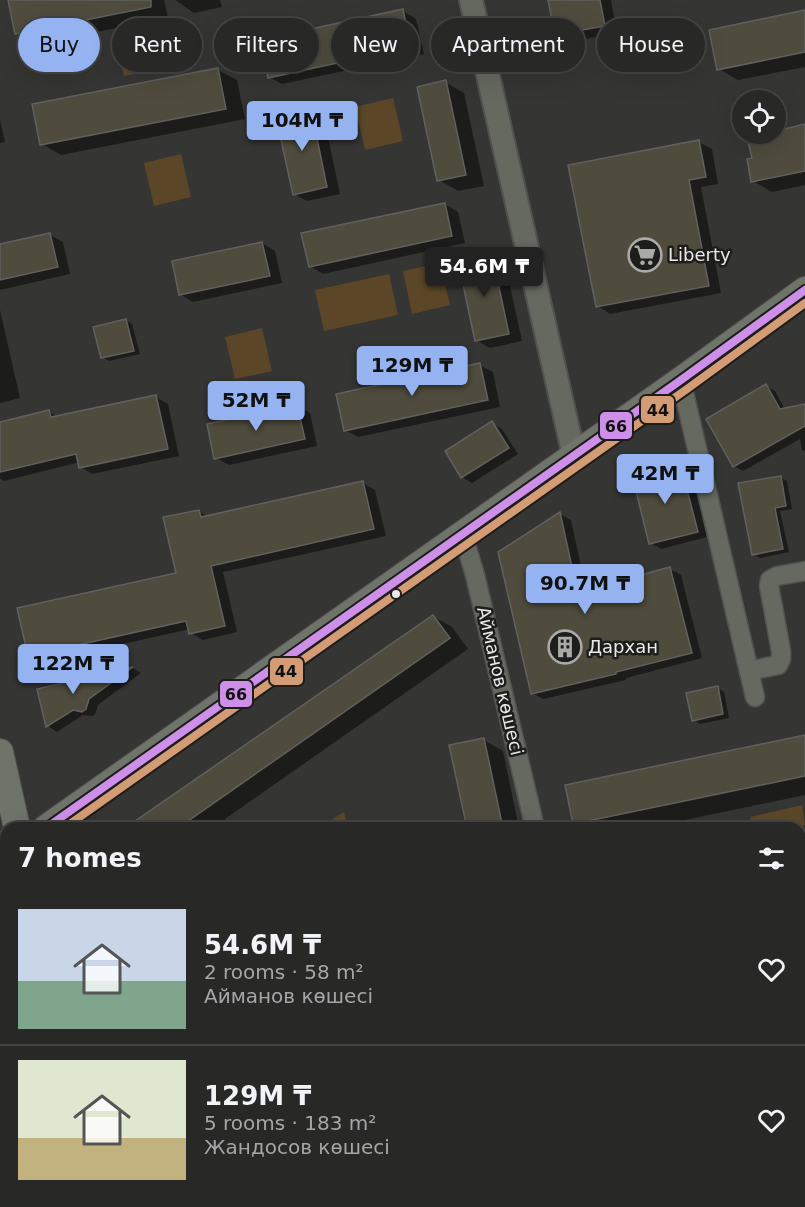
<!DOCTYPE html>
<html lang="en">
<head>
<meta charset="utf-8">
<style>
	:root { --surface:#282827; --page:#343433; --text:#f1f3f6; --muted:#a5a6a7; --line:#444; --accent:#95b2f1 }
	body { margin:0; font-family:"DejaVu Sans",sans-serif; background:var(--page); color:var(--text); height:100vh; display:flex; flex-direction:column; font-size:22px; white-space:nowrap }
	* { box-sizing:border-box; margin:0 }
	p { font-size:20px; color:var(--muted) }
	.icon { flex:none; width:33px; height:33px; fill:none; stroke:currentColor; stroke-width:2; stroke-linecap:round; stroke-linejoin:round }
	.map { position:relative; flex:1; overflow:hidden }
	.details { position:absolute; left:0px; top:822px; width:806px; height:386px; display:flex; flex-direction:column; background:var(--surface); border-radius:18px 18px 0 0; box-shadow:0 6px 24px #0002,0 0 0 2px var(--line) }
	.details>* { flex:none }
	.hud { position:absolute; left:18px; top:18px; width:770px; height:54px; display:flex; gap:12px }
	.controls { position:absolute; left:732px; top:90px; display:grid; gap:12px }
	.controls a { display:grid; place-items:center; width:54px; height:54px; border-radius:50%; background:var(--surface); box-shadow:0 6px 24px #0002,0 0 0 2px var(--line); font-size:30px }
	.price { position:absolute; translate:-50% -51px; padding:0 14px; border-radius:6px; background:var(--accent); color:#111; font-size:20px; line-height:39px; filter:drop-shadow(0 2px 3px #0008) }
	.price::after { content:''; position:absolute; left:50%; top:36px; width:18px; height:14px; margin-left:-9px; background:inherit; clip-path:polygon(0 0,100% 0,50% 100%) }
	.price.current { background:#222; color:#fff }
	ul { padding:0; list-style:none }
	li { display:flex; align-items:center; gap:18px; height:150px; padding:0 18px }
	li+li { border-top:2px solid var(--line) }
	li span { display:grid; place-items:center; flex:none; width:168px; height:120px; border-radius:0px; color:#555 }
	li>.icon { margin-inline-start:auto }
	span .icon { width:72px; height:72px; fill:#fffc; stroke-width:1 }
	li b { font-size:26px }
	h2 { display:flex; justify-content:space-between; align-items:center; height:72px; padding:0 18px; font-size:26px }
	.tag { padding:0 21px; border-radius:27px; background:var(--surface); box-shadow:0 6px 24px #0002,0 0 0 2px var(--line); font-size:21px; line-height:54px }
	.tag.current { background:var(--accent); color:#111 }
	.map>svg:first-child { display:block }
	.green { fill:#5b4728 }
	.shadow { fill:#0007 }
	.building { fill:#4f4c3d; stroke:#60605f; stroke-width:1.5 }
	.lines { fill:none; stroke-linecap:round; stroke-linejoin:round }
	.minor-casing { stroke:#525251; stroke-width:21 }
	.tertiary-casing { stroke:#525251; stroke-width:26 }
	.secondary-casing { stroke:#525251; stroke-width:28 }
	.minor { stroke:#656960; stroke-width:18 }
	.tertiary { stroke:#656960; stroke-width:22 }
	.secondary { stroke:#6f746a; stroke-width:26 }
	.bus-1-casing { stroke:#1d1d1c; stroke-width:12 }
	.bus-2-casing { stroke:#1d1d1c; stroke-width:12 }
	.bus-1 { stroke:#ce8fe9; stroke-width:8 }
	.bus-2 { stroke:#d39c74; stroke-width:8 }
	.bus-dot { fill:#e9e9e7; stroke:#1d1d1c; stroke-width:2 }
	.labels { text-anchor:middle; stroke-width:5; stroke-linejoin:round; paint-order:stroke }
	.poi-label { font-size:18px; fill:#e9e9e7; stroke:#1d1d1c; text-anchor:start }
	.street-label { font-size:18px; fill:#e9e9e7; stroke:#1d1d1c }
	.line-badge { stroke:#1d1d1c; stroke-width:2 }
	.pale-badge-label { font-size:16px; text-anchor:middle; font-weight:bold; fill:#111 }
</style>
</head>
<body>
<div class="map">
<svg width="805" height="1207" viewBox="0 0 805 1207">
	<rect width="100%" height="100%" fill="#353534"/>
	<g class="green">
		<path d="M156 41 161 69 124 76 118 49Z"/>
		<path d="M393 98 403 141 365 150 355 107Z"/>
		<path d="M181 154 191 197 154 206 144 163Z"/>
		<path d="M440 263 450 305 412 314 403 271Z"/>
		<path d="M389 274 398 315 324 331 315 290Z"/>
		<path d="M262 328 272 371 235 379 225 337Z"/>
		<path d="M802 805 805 825 793 828H753L750 817Z"/>
		<path d="M344 812 348 828H318Z"/>
		<path d="M2 903 6 907V1067H0V904Z"/>
	</g>
	<g class="shadow">
		<path d="M9 0H164L168 18 35 44 16 33Z"/>
		<path d="M175 0H220L222 7 194 13Z"/>
		<path d="M550 0H611L617 33 569 42 556 34Z"/>
		<path d="M403 11 416 19 424 54 282 84 269 77Z"/>
		<path d="M805 12V67L738 80 719 69Z"/>
		<path d="M218 70 237 80 245 119 61 155 42 144Z"/>
		<path d="M445 82 464 93 484 186 458 191 439 180Z"/>
		<path d="M311 111 324 118 340 194 307 201 294 194Z"/>
		<path d="M0 120 5 142 0 143Z"/>
		<path d="M805 126V185L772 192 753 181 755 136Z"/>
		<path d="M699 142 712 149 718 184 701 187 721 293 610 314 598 306Z"/>
		<path d="M445 204 458 212 465 243 323 274 310 266Z"/>
		<path d="M50 235 63 242 70 274 0 290V246Z"/>
		<path d="M262 243 275 251 282 283 193 302 180 294Z"/>
		<path d="M491 255 505 263 522 341 490 348 476 340Z"/>
		<path d="M0 310 20 398 0 403Z"/>
		<path d="M126 320 132 324 140 354 109 361 102 357Z"/>
		<path d="M479 365 493 372 500 407 358 437 345 430Z"/>
		<path d="M766 386 775 391 785 410 805 406V451L802 450 800 439 743 471 734 466Z"/>
		<path d="M156 397 168 404 179 456 92 474 81 467 80 462 4 481 0 478V424L49 412 58 417Z"/>
		<path d="M297 406 310 413 317 446 229 465 216 458Z"/>
		<path d="M492 423 502 429 518 454 472 483 462 477Z"/>
		<path d="M681 467 691 473 707 537 661 549 651 543Z"/>
		<path d="M780 477 787 481 792 509 780 511 789 552 760 558 753 554Z"/>
		<path d="M363 483 375 490 386 536 223 572 237 632 203 640 191 633 190 629 42 662 29 655 177 574 198 511 209 517Z"/>
		<path d="M560 514 571 520 589 603 621 596 670 569 681 575 702 658 626 678V680L543 699 532 693Z"/>
		<path d="M433 616 452 627 468 649 212 828H128Z"/>
		<path d="M133 668 141 673 98 705 95 714 92 716 83 715 57 732 48 726 39 690Z"/>
		<path d="M718 688 724 692 729 718 700 724 694 720Z"/>
		<path d="M805 737V795L646 828H583L575 823Z"/>
		<path d="M484 740 503 751 519 828H469Z"/>
		<path d="M805 832V955L800 931V834Z"/>
		<path d="M0 1032 3 1033 6 1048V1077L0 1078Z"/>
		<path d="M6 1097V1136L0 1107V1099Z"/>
		<path d="M805 1100V1153L800 1154V1101Z"/>
		<path d="M800 1186 805 1189V1207H767L765 1202H800Z"/>
		<path d="M168 1202H216L217 1207H169Z"/>
		<path d="M298 1202H343L344 1207H299Z"/>
		<path d="M418 1202H469L470 1207H419Z"/>
	</g>
	<g class="building">
		<path d="M8 0H151V7L15 34Z"/>
		<path d="M548 0H600L605 26 555 35Z"/>
		<path d="M403 9 411 47 268 78 260 40Z"/>
		<path d="M805 10V52L717 70 709 30Z"/>
		<path d="M218 68 226 109 40 145 32 104Z"/>
		<path d="M446 80 466 175 437 181 417 87Z"/>
		<path d="M311 109 327 187 293 195 276 117Z"/>
		<path d="M805 124V171L751 182 747 159 752 158 748 142 754 140 753 135 776 134V131Z"/>
		<path d="M699 140 706 177 689 180 709 286 596 307 568 165Z"/>
		<path d="M445 203 452 236 309 267 301 233Z"/>
		<path d="M50 233 58 267 0 280V244Z"/>
		<path d="M262 242 270 276 179 295 172 261Z"/>
		<path d="M492 254 509 334 475 341 458 261Z"/>
		<path d="M126 319 134 351 101 358 93 327Z"/>
		<path d="M480 363 488 400 344 431 336 394Z"/>
		<path d="M766 384 780 409 805 404V426L733 467 706 419Z"/>
		<path d="M156 395 168 449 79 468 76 454 0 472V422L49 410 51 417Z"/>
		<path d="M297 404 305 439 214 459 207 424Z"/>
		<path d="M492 421 509 448 461 478 445 451Z"/>
		<path d="M681 466 698 532 649 544 633 479Z"/>
		<path d="M781 476 786 506 775 508 783 549 752 555 738 483Z"/>
		<path d="M363 481 374 529 211 566 225 626 189 634 186 621 28 656 17 608 176 573 163 517 199 510 201 517Z"/>
		<path d="M560 512 580 604 619 595 615 582 670 567 692 653 616 672V674L531 694 498 552Z"/>
		<path d="M433 615 450 638 178 828H125Z"/>
		<path d="M133 667 89 699 86 709 82 712 73 710 46 727 37 689Z"/>
		<path d="M718 686 723 714 692 721 686 693Z"/>
		<path d="M805 735V776L573 824 565 785Z"/>
		<path d="M484 738 503 828H467L449 745Z"/>
	</g>
	<g class="lines">
		<defs>
			<g id="minor">
				<path d="M681 380 755 697"/>
				<path d="M463 535 475 575 535 828"/>
				<path d="M749 671 778 665 781 659V651L769 586 770 580 777 576 805 571"/>
				<path d="M800 1167 805 1166"/>
				<path d="M221 1202 222 1207"/>
				<path d="M611 1207 637 1202"/>
			</g>
			<path id="tertiary" d="M471 0 574 456"/>
			<g id="secondary">
				<path d="M0 752 17 828"/>
				<path d="M46 828 681 380 805 290"/>
				<path d="M0 861 6 857"/>
				<path d="M98 1202 99 1207"/>
			</g>
		</defs>
		<use href="#minor" class="minor-casing"/>
		<use href="#tertiary" class="tertiary-casing"/>
		<use href="#secondary" class="secondary-casing"/>
		<use href="#minor" class="minor"/>
		<use href="#tertiary" class="tertiary"/>
		<use href="#secondary" class="secondary"/>
		<defs>
			<path id="bus-1" d="M46 828 681 380 805 290"/>
			<path id="bus-2" d="M64 828 687 389 805 303"/>
		</defs>
		<use href="#bus-1" class="bus-1-casing"/>
		<use href="#bus-2" class="bus-2-casing"/>
		<use href="#bus-1" class="bus-1"/>
		<use href="#bus-2" class="bus-2"/>
	</g>
	<defs>
		<symbol id="supermarket-ring" viewBox="-11 -11 22 22"><circle r="9.5" fill="#1d1d1c" stroke="#aaaaa8" stroke-width="1.5"/><path d="M-6-5.5h2.5l.6 2H6L4.5 2H-2.5L-4.4-4H-6ZM-1.5 3.2a1.3 1.3 0 1 0 .1 0ZM3 3.2a1.3 1.3 0 1 0 .1 0Z" fill="#aaaaa8"/></symbol>
		<symbol id="building-ring" viewBox="-11 -11 22 22"><circle r="9.5" fill="#1d1d1c" stroke="#aaaaa8" stroke-width="1.5"/><path d="M-4-6H4V6H1V3H-1V6H-4ZM-2.5-4.3h1.7v1.8h-1.7ZM.8-4.3h1.7v1.8H.8ZM-2.5-1h1.7V.8h-1.7ZM.8-1h1.7V.8H.8Z" fill="#aaaaa8"/></symbol>
	</defs>
	<g fill-rule="evenodd">
		<use href="#supermarket-ring" x="626" y="236" width="38" height="38"/>
		<use href="#building-ring" x="546" y="628" width="38" height="38"/>
	</g>
	<circle class="bus-dot" cx="396" cy="594" r="5"/>
	<g class="labels">
		<g class="poi-label">
			<text x="668" y="261">Liberty</text>
			<text x="588" y="653">Дархан</text>
		</g>
		<g class="street-label">
			<text transform="translate(500 681) rotate(77)" y="6">Айманов көшесі</text>
		</g>
	</g>
	<g class="line-badge">
		<rect x="640" y="395" width="35" height="29" rx="6" fill="#d39c74"/>
		<rect x="599" y="411" width="34" height="29" rx="6" fill="#ce8fe9"/>
		<rect x="269" y="657" width="35" height="29" rx="6" fill="#d39c74"/>
		<rect x="219" y="680" width="34" height="28" rx="6" fill="#ce8fe9"/>
	</g>
	<g class="pale-badge-label">
		<text x="658" y="416">44</text>
		<text x="616" y="432">66</text>
		<text x="286" y="677">44</text>
		<text x="236" y="700">66</text>
	</g>
</svg>
<div class="controls">
<a><svg class="icon" aria-label="locate" viewBox="0 0 24 24"><circle cx="12" cy="12" r="6"/><path d="M12 2v4M12 18v4M2 12h4M18 12h4"/></svg></a>
</div>
<b class="price" style="left:302px;top:152px">104M ₸</b>
<b class="price current" style="left:484px;top:298px">54.6M ₸</b>
<b class="price" style="left:412px;top:397px">129M ₸</b>
<b class="price" style="left:256px;top:432px">52M ₸</b>
<b class="price" style="left:665px;top:505px">42M ₸</b>
<b class="price" style="left:585px;top:615px">90.7M ₸</b>
<b class="price" style="left:73px;top:695px">122M ₸</b>
<div class="hud">
<a class="tag current">Buy</a>
<a class="tag">Rent</a>
<a class="tag">Filters</a>
<a class="tag">New</a>
<a class="tag">Apartment</a>
<a class="tag">House</a>
</div>
<section class="details">
<h2>7 homes<svg class="icon" aria-label="filters" viewBox="0 0 24 24"><path d="M4 7h16M4 17h16"/><circle cx="9" cy="7" r="2"/><circle cx="15" cy="17" r="2"/></svg></h2>
<ul>
<li><span style="background:linear-gradient(#c9d6e8 60%,#7fa58c 0)"><svg class="icon" aria-label="home" viewBox="0 0 24 24"><path d="M3 11l9-7 9 7M6 9v11h12V9"/></svg></span><div><b>54.6M ₸</b><p>2 rooms · 58 m²</p><p>Айманов көшесі</p></div><svg class="icon" aria-label="heart" viewBox="0 0 24 24"><path d="M12 20l-8-8c-3-5 5-10 8-4 3-6 11-1 8 4z"/></svg></li>
<li><span style="background:linear-gradient(#dfe7d0 65%,#c2b280 0)"><svg class="icon" aria-label="home" viewBox="0 0 24 24"><path d="M3 11l9-7 9 7M6 9v11h12V9"/></svg></span><div><b>129M ₸</b><p>5 rooms · 183 m²</p><p>Жандосов көшесі</p></div><svg class="icon" aria-label="heart" viewBox="0 0 24 24"><path d="M12 20l-8-8c-3-5 5-10 8-4 3-6 11-1 8 4z"/></svg></li>
</ul>
</section>
</div>
</body>
</html>
